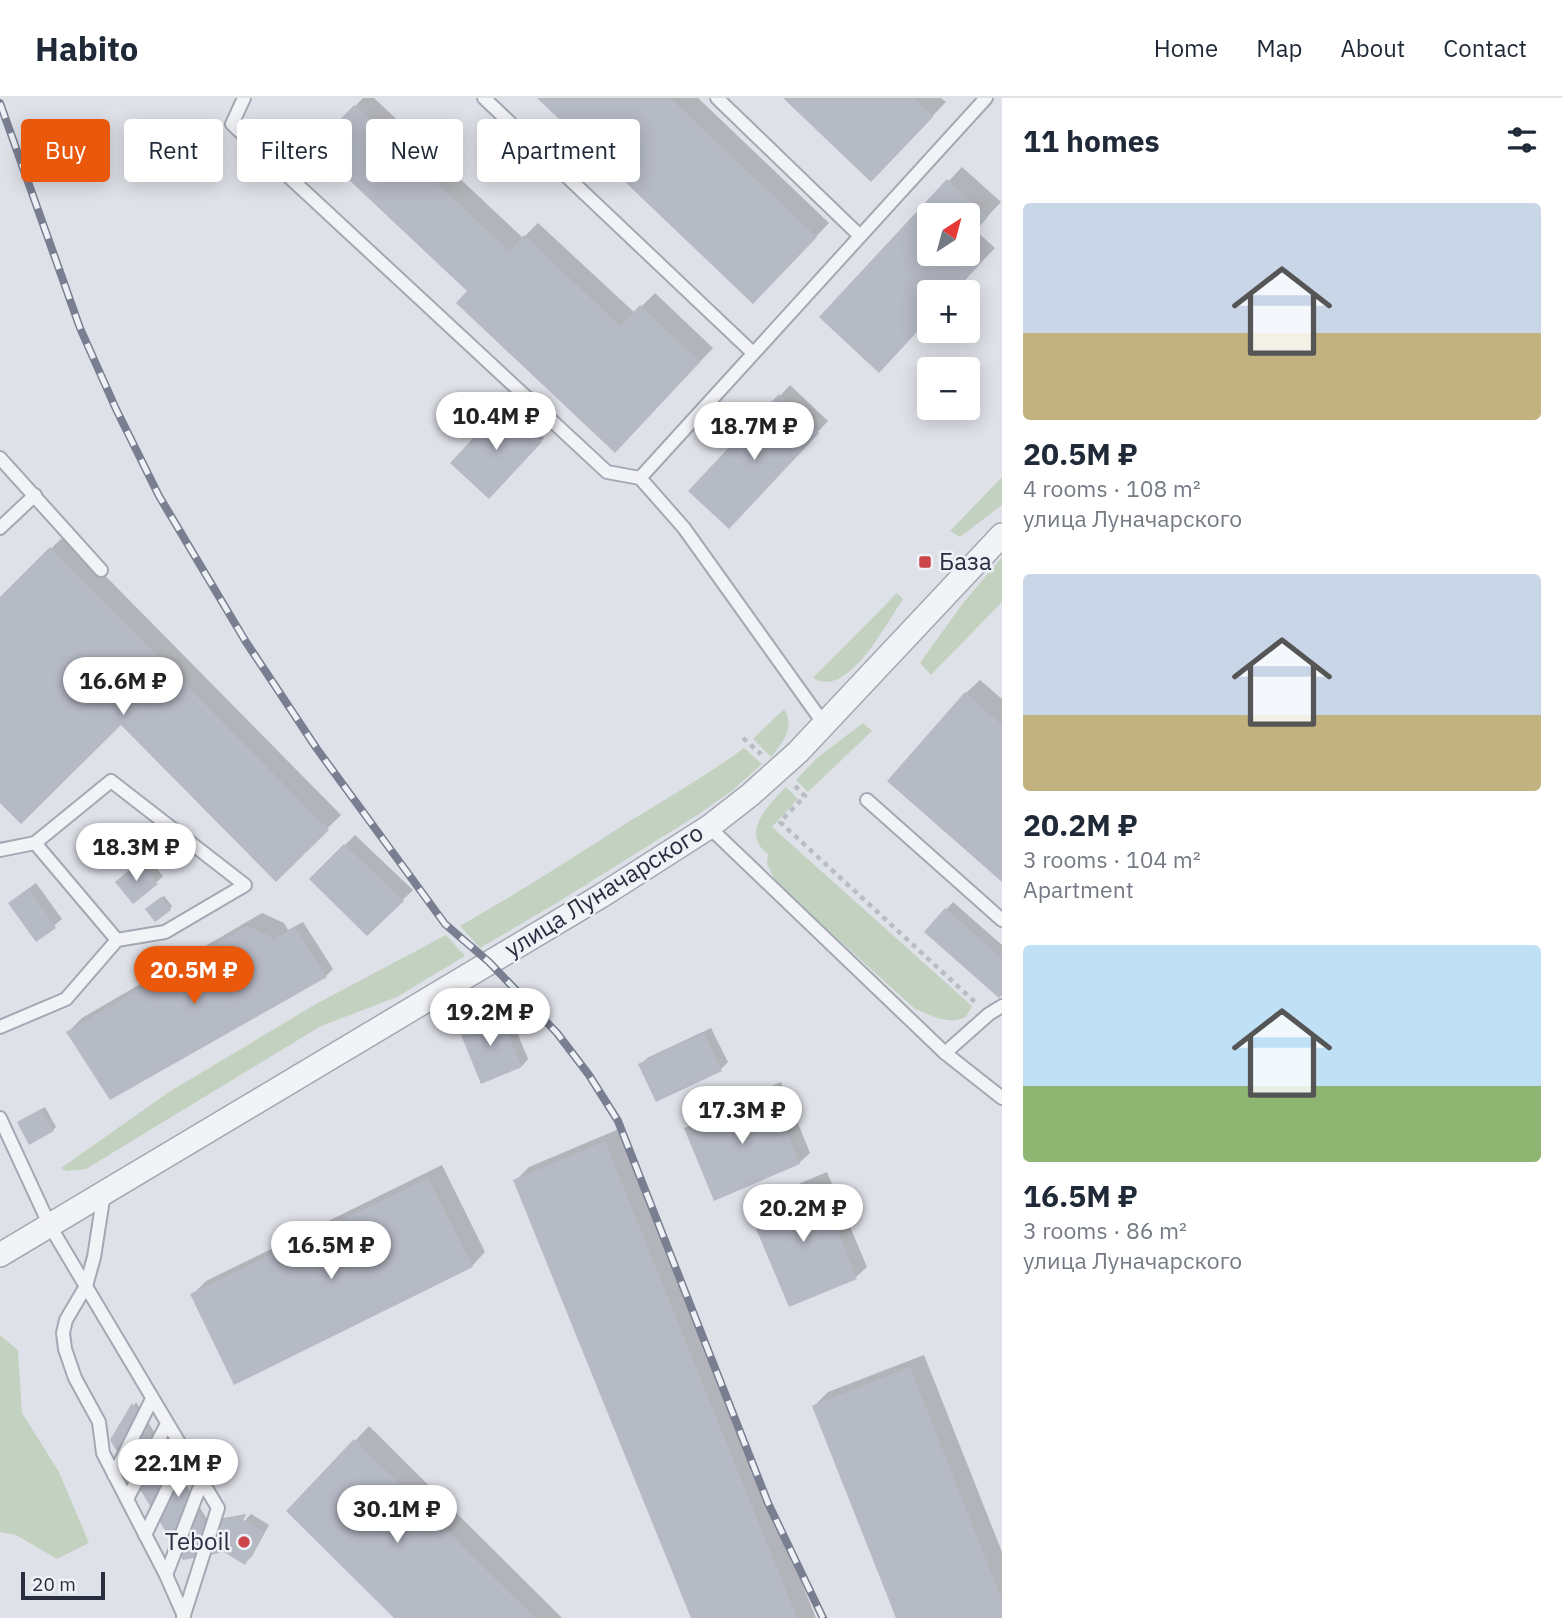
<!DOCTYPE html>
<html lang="en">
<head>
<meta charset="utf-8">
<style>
	:root { --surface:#fff; --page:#f6f6f7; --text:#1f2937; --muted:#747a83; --line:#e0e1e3; --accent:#ea580c }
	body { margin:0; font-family:"IBM Plex Sans",sans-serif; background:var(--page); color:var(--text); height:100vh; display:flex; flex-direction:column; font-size:26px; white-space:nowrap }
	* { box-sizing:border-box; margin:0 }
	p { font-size:23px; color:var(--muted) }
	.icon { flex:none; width:38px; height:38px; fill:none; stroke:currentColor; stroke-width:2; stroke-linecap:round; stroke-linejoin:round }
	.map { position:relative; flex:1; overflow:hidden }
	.panel { display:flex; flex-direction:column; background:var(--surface); width:560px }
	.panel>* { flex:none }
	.hud { position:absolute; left:21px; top:21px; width:665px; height:63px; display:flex; gap:14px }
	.needle { width:46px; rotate:36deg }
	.tools { position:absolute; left:917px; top:105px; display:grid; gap:14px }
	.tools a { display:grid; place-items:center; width:63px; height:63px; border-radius:7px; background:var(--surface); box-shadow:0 4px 18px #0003; font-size:35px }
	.scale { position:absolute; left:21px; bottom:18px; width:84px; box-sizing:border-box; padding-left:7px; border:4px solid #282e3f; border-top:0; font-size:19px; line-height:24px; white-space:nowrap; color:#282e3f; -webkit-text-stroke:5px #eef1f6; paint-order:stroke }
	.price { position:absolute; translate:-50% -60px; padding:0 16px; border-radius:24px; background:#fff; color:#222; font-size:23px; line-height:46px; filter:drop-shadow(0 2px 4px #0008) }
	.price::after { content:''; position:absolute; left:50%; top:42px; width:21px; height:16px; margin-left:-10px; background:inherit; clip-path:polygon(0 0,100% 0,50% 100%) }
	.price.selected { background:var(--accent); color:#fff }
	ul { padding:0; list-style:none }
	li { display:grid; align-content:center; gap:14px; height:371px; padding:0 21px }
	li span { display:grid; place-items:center; height:217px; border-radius:7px; color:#555 }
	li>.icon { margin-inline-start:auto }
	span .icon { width:126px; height:126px; fill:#fffc; stroke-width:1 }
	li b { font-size:30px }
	h2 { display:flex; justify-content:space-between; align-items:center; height:84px; padding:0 21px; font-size:30px }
	.pill { padding:0 24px; border-radius:7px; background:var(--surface); box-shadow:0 4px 18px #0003; font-size:24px; line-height:63px }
	.pill.selected { background:var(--accent); color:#fff }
	header { display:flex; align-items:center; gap:42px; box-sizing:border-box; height:98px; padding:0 35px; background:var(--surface); border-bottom:2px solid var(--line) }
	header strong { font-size:33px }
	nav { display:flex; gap:38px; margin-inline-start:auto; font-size:24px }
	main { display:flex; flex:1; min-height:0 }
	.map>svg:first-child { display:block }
	.green { fill:#c3d2c0 }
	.shadow { fill:#0003; fill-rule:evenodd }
	.building { fill:#b6bac5 }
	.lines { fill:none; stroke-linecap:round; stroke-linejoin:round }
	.service-casing { stroke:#a4a8b2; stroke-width:16 }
	.minor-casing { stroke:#a4a8b2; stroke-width:26 }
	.path { stroke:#b9bcc3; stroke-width:4.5; stroke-dasharray:5 5; stroke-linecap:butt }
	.service { stroke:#f2f3f6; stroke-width:12 }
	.minor { stroke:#f2f3f6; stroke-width:23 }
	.rail-casing { stroke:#797f91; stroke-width:8 }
	.rail { stroke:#eef1f6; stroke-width:5; stroke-dasharray:16; stroke-linecap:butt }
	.poi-dot { fill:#cb454b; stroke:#eef1f6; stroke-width:2.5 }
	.labels { text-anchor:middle; stroke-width:5; stroke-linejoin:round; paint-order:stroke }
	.poi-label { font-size:24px; fill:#282e3f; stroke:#eef1f6; text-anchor:start }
	.street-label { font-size:24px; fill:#282e3f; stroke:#eef1f6 }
</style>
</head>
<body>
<header>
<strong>Habito</strong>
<nav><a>Home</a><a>Map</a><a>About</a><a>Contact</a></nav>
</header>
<main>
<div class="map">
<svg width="1002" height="1520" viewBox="0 0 1002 1520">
	<rect width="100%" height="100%" fill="#dfe1e8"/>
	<g class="green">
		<path d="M1002 379V407L960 439 950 433Z"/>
		<path d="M1002 459V504L931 577 920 565 963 505Z"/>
		<path d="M897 495 903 501C887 524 848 602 813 580Z"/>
		<path d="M784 611C796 629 782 645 771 659L753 641Z"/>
		<path d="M863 625 872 633 808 694 796 682 817 660Z"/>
		<path d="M744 650 762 666 733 692 699 716 555 806 480 850 460 828C518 795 574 759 630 723 669 699 707 677 744 650Z"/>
		<path d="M786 689 798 701 772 729 972 908 966 919C948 927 932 918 915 911L776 785 767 766 768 756C739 735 770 705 786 689Z"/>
		<path d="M446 837 465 858 397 899 321 928 86 1071 67 1073 61 1070 169 994 316 906Z"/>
		<path d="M0 1237 18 1252 22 1315 59 1374 89 1445 57 1461 16 1437 0 1434Z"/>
	</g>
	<g class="shadow">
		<path d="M363 0H374L523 140 538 125 635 215 655 195 713 250 629 339 316 49Z"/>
		<path d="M539 0H698L829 125 767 190Z"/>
		<path d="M786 0H941L946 4 871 81Z"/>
		<path d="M962 69 1001 104 975 132 995 150 953 194H929V220L892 259 821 219ZM929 117H968V156H929Z"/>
		<path d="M790 287 828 323 739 418 780 298Z"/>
		<path d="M507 306 544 340 489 399 452 365Z"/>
		<path d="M65 437 341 717 276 781 122 625 0 703V501Z"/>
		<path d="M980 582 1002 601V782L966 595Z"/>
		<path d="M355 737 413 792 367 836 312 781Z"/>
		<path d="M146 758 163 778 157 784 124 777Z"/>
		<path d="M36 785 62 821 36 842 17 799Z"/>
		<path d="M164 798 172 808 170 811 150 808Z"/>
		<path d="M953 804 1002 847V895L926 834Z"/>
		<path d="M262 815 284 825 288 832 303 824 333 871 326 878 111 999 68 934 82 920Z"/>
		<path d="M507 910 528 961 522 968 461 933 468 926Z"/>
		<path d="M711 930 728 964 721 971 640 967 647 960Z"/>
		<path d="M781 984 810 1055 799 1065 686 1031 696 1020Z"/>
		<path d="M45 1009 56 1029 53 1032 19 1024Z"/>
		<path d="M619 1031 816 1520H693L515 1083 529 1069Z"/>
		<path d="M442 1067 485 1154 472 1168 192 1197 206 1183Z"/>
		<path d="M827 1074 867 1169 856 1179 750 1113 760 1102Z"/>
		<path d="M924 1257 1002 1454V1520H898L814 1308 828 1294Z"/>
		<path d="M136 1304 208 1423 246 1416 241 1427 251 1416 269 1427 252 1458 245 1465 112 1342Z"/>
		<path d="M369 1328 562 1520H397L289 1413Z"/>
	</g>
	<g class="building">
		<path d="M537 0H670L817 139 753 206Z"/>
		<path d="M783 0H914L933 19 871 84Z"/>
		<path d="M354 7 509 153 524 137 620 228 640 207 700 264 615 355 456 205 467 193 314 49Z"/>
		<path d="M947 81 988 119 968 141V117H929V156H968V151L982 164 954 194H929V221L879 275 819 219Z"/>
		<path d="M779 296 819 335 729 431 688 393Z"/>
		<path d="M503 308 542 344 489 401 450 365Z"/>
		<path d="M50 449 329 732 276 784 121 627 21 726 0 705V499Z"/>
		<path d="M965 594 1002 627V784L887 683Z"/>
		<path d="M344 746 404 803 367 838 309 781Z"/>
		<path d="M139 764 158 786 133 806 115 784Z"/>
		<path d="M29 790 56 830 36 844 8 805Z"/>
		<path d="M161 799 171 812 155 824 145 811Z"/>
		<path d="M945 810 1002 860V897L999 900 924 834Z"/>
		<path d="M247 828 270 838 273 842 295 829 327 879 110 1002 66 934Z"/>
		<path d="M500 915 522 969 481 986 459 932Z"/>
		<path d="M704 935 722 973 656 1004 638 966Z"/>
		<path d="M770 994 800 1066 714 1103 684 1030Z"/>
		<path d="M41 1011 54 1033 29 1047 17 1024Z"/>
		<path d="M605 1043 797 1520H691L513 1082Z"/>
		<path d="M428 1080 473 1169 234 1287 190 1196Z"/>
		<path d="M817 1084 857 1181 789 1209 748 1112Z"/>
		<path d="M910 1269 1002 1502V1520H896L812 1308Z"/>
		<path d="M132 1305 205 1425 245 1417 243 1422 264 1434 245 1467 224 1454 183 1462 110 1342Z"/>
		<path d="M354 1341 535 1520H394L286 1413Z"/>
	</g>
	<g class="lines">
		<defs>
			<g id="service">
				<path d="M244 0 232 26 607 374 640 380"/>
				<path d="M484 0 753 255"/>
				<path d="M717 0 860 138"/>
				<path d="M0 360 101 472"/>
				<path d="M0 430 35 397"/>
				<path d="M824 626 684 430 640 380 986 0"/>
				<path d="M867 702 1002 822"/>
				<path d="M709 729 945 955 1002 1000"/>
				<path d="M35 745 111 683 245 787 165 834 117 842"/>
				<path d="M0 752 35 745 117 842 66 901 0 929"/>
				<path d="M945 955 989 916 1002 908"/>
				<path d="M0 1020 50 1128 218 1410 183 1520"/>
				<path d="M104 1095 94 1159 86 1188 66 1222 63 1235 65 1251 75 1280 99 1324 103 1355 166 1477 184 1518"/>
				<path d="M114 1377 152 1301"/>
				<path d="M127 1401 167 1326"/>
				<path d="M145 1437 184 1356"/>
				<path d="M166 1477 202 1383"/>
			</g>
			<path id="minor" d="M0 1157 601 798 709 729 750 697 798 654 1002 437"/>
		</defs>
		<use href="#service" class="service-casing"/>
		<use href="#minor" class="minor-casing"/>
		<g class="path">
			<path d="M743 640 761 656"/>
			<path d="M795 688 805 698 780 724 976 905"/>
		</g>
		<use href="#service" class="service"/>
		<use href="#minor" class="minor"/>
		<defs>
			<path id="rail" d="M0 5 80 230 116 311 159 398 246 544 317 651 445 826 489 864 557 935 589 977 618 1023 768 1405 823 1520"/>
		</defs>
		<use href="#rail" class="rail-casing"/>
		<use href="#rail" class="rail"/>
	</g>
	<g class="poi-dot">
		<rect x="918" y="457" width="14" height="14" rx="3.5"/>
		<circle cx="244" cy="1444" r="7"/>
	</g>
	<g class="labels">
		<g class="poi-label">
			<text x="939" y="472">База</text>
			<text x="230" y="1452" text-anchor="end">Teboil</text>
		</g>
		<g class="street-label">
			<text transform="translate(604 793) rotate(-32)" y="8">улица Луначарского</text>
		</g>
	</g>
</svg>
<div class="tools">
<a><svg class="needle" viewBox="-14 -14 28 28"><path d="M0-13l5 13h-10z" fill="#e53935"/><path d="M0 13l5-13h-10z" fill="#747a83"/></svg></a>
<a>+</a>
<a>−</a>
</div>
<div class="scale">20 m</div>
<b class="price" style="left:496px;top:354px">10.4M ₽</b>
<b class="price" style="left:754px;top:364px">18.7M ₽</b>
<b class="price" style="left:123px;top:619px">16.6M ₽</b>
<b class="price" style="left:136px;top:785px">18.3M ₽</b>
<b class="price selected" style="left:194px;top:908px">20.5M ₽</b>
<b class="price" style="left:490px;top:950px">19.2M ₽</b>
<b class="price" style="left:742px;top:1048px">17.3M ₽</b>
<b class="price" style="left:803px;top:1146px">20.2M ₽</b>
<b class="price" style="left:331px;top:1183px">16.5M ₽</b>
<b class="price" style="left:178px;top:1401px">22.1M ₽</b>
<b class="price" style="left:397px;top:1447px">30.1M ₽</b>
<div class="hud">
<a class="pill selected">Buy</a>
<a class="pill">Rent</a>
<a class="pill">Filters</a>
<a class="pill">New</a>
<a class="pill">Apartment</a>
</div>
</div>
<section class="panel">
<h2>11 homes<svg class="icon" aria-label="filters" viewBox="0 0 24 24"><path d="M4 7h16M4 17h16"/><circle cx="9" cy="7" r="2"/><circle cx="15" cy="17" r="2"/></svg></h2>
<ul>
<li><span style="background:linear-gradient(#c9d6e8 60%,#c2b280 0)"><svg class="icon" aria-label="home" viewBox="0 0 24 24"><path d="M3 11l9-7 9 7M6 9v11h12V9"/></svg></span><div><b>20.5M ₽</b><p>4 rooms · 108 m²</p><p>улица Луначарского</p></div></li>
<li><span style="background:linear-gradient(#c9d6e8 65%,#c2b280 0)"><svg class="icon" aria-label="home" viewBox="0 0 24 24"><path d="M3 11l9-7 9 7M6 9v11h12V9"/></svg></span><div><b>20.2M ₽</b><p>3 rooms · 104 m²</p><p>Apartment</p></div></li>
<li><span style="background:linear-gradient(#bfe0f5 65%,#8fb573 0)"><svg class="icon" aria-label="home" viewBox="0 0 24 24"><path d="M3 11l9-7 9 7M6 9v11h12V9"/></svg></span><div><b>16.5M ₽</b><p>3 rooms · 86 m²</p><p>улица Луначарского</p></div></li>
</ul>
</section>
</main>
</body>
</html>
